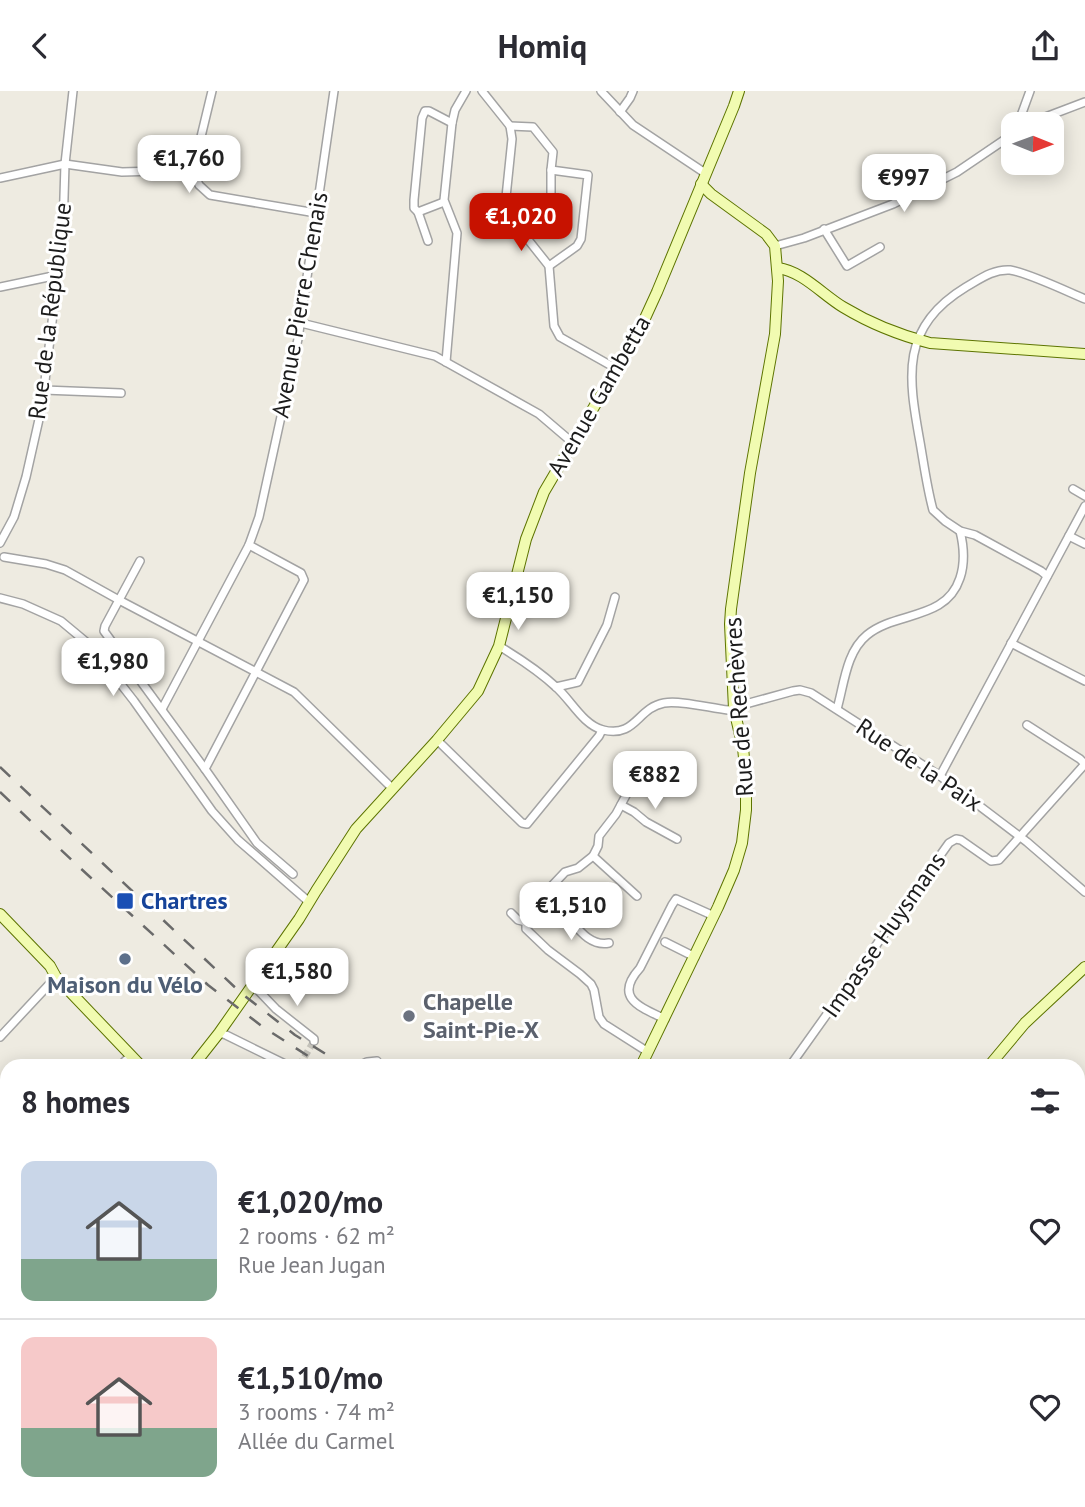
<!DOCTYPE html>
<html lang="en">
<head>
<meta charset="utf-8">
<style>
	:root { --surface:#fff; --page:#f7f7f7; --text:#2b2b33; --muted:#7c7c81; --line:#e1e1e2; --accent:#c71200 }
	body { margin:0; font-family:"PT Sans",sans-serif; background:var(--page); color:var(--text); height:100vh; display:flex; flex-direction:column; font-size:26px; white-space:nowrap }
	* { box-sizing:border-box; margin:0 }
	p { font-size:23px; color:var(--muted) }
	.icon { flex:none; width:38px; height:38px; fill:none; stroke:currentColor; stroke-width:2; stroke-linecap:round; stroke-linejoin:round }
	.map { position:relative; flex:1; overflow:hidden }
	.panel { position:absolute; left:0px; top:968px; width:1085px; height:450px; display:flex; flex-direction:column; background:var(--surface); border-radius:21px 21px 0 0; box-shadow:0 4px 18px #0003 }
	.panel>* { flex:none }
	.needle { width:46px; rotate:91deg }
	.buttons { position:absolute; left:1001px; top:21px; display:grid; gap:14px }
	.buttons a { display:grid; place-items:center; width:63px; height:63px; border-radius:14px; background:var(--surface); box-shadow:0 4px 18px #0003; font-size:35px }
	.price { position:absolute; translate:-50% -60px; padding:0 16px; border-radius:14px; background:#fff; color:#222; font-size:23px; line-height:46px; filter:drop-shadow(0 2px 4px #0008) }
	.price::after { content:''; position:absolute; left:50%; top:42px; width:21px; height:16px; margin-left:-10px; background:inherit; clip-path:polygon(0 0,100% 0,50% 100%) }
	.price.on { background:var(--accent); color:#fff }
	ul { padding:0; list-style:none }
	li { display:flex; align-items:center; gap:21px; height:175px; padding:0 21px }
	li+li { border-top:2px solid var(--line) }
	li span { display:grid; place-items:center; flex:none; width:196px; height:140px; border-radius:14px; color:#555 }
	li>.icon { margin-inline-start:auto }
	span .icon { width:84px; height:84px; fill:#fffc; stroke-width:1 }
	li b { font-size:30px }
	h2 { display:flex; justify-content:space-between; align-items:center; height:84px; padding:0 21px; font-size:30px }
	header { display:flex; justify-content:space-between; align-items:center; height:91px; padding:0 21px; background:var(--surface); font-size:32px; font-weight:600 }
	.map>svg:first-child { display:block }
	.grass { fill:#c0eaa4 }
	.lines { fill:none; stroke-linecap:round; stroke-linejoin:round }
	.street-tunnel { stroke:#c4c2ba; stroke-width:7; stroke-dasharray:7 3.5; stroke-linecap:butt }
	.street-casing { stroke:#a3a3a3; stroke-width:10 }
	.secondary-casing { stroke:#5d7401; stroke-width:12 }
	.street { stroke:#fff; stroke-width:7 }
	.secondary { stroke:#f1fbb1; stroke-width:10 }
	.rail { stroke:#6a6a6a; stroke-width:2.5; stroke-dasharray:14 14; stroke-linecap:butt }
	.transit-dot { fill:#1a4fb4; stroke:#fff; stroke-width:2.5 }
	.service-dot { fill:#5c6f8a; stroke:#fff; stroke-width:2.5 }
	.worship-dot { fill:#6b7280; stroke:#fff; stroke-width:2.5 }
	.labels { text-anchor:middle; stroke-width:6; stroke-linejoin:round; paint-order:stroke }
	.street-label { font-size:24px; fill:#1c1c1c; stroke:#fff }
	.transit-label { font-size:24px; font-weight:bold; fill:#164399; stroke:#fff; text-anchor:start }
	.service-label { font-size:24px; font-weight:bold; fill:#4e5e75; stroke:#fff }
	.worship-label { font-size:24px; font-weight:bold; fill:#5b616d; stroke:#fff; text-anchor:start }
</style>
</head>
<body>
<header><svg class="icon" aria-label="back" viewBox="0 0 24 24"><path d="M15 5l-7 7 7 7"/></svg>Homiq<svg class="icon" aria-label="share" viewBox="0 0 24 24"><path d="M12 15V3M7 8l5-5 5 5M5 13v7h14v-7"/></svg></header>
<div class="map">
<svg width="1085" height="1416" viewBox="0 0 1085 1416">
	<rect width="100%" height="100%" fill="#eeebe1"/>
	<path class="grass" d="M1085 1389V1416H1041L1042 1411 1078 1410V1393Z"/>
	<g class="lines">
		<path class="street-tunnel" d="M299 975 314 950"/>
		<defs>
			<g id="street">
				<path d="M482 0 510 35 512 48 506 106 508 120 514 131 549 175 554 235 560 246 617 278"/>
				<path d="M601 0 633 34 705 82"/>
				<path d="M620 21 630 7 633 0"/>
				<path d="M1018 33 1030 0"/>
				<path d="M1027 33 1085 11"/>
				<path d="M510 35 533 36 553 61 551 79 588 84 581 148 577 155 549 175"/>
				<path d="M193 79 212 0"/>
				<path d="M0 87 65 73 122 81 193 79 199 94 210 104 316 122"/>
				<path d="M551 108V79"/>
				<path d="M444 111 418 121 414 117V109L422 27 425 20H429L452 32"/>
				<path d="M418 121 428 150"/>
				<path d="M824 138 847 175 880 156"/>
				<path d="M775 155 804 147 893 113 957 81 1013 43"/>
				<path d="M0 196 58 184"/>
				<path d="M301 232 435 265 539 323 573 352"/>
				<path d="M446 271 457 142 444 109 452 32 455 19 466 0"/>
				<path d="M44 299 121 302"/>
				<path d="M1073 398 1085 405"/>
				<path d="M1069 445 1085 453"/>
				<path d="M0 452 14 426 26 386 42 315 63 139 65 73 73 0"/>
				<path d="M4 466 46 473 65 479 119 509 294 601 393 698"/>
				<path d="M140 470 105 535 104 540 205 678 257 752 293 783"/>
				<path d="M1047 485 1041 480 975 444 960 440 945 430 933 419C927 397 924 374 920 351 908 285 900 236 966 196 980 188 993 178 1010 179 1029 182 1066 200 1085 208"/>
				<path d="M0 507 23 513 61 530 91 555 134 610 212 720 238 749 309 811"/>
				<path d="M1011 552 1085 590"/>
				<path d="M499 555C519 567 539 580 556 596 571 609 583 634 603 639 636 647 637 617 664 612 680 609 710 617 728 619L734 618 742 614 793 600 800 599 811 602 940 685 1027 751 1085 801"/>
				<path d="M556 596 578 591 607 534 615 506"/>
				<path d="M162 618 249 454 259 426 298 248 334 0"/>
				<path d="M837 618C844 594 846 561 867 544 896 520 946 530 960 487 965 472 964 456 960 440"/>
				<path d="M437 649 522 732 527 733 599 645 602 639"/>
				<path d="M205 678 304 489 301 482 249 454"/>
				<path d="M940 685 1085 415"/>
				<path d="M631 695 616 723 599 745 598 755 593 765 578 777 565 781 547 800 540 814 526 829V838L548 859 580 883 591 893 594 899 599 926 604 933 648 961"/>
				<path d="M621 714 634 721 646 731 677 748"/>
				<path d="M593 765 637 805"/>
				<path d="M543 809C550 813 557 815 563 821 576 834 588 856 609 852"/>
				<path d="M511 822 518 829 526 831"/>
				<path d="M665 851 695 866"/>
				<path d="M253 894 276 918 314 948V950"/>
				<path d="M665 928C640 916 613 907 640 877L672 814 676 808 714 825"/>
				<path d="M219 942 226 944 289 975"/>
				<path d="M0 946 56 886"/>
				<path d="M120 975 126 969"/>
				<path d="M359 975 367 971 377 970"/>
				<path d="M790 975 949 752 956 748 961 749 991 770 999 769 1085 673 1080 668 1027 634"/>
				<path d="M0 1111 7 1125"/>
				<path d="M0 1140 7 1137"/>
				<path d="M0 1268 7 1274"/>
				<path d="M212 1410 219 1416"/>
				<path d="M309 1410 314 1416"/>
				<path d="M514 1410 523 1416"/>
				<path d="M608 1410 614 1416"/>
				<path d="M904 1410 905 1416"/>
				<path d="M316 1416 321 1410"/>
				<path d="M358 1416 362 1410"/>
				<path d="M456 1416 461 1410"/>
			</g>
			<g id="secondary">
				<path d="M778 177C802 180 823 204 843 216 871 233 899 244 930 252L1085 263"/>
				<path d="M0 823 50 875 56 886 141 975"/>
				<path d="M193 975 219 942 299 828 316 800 356 738 437 649 478 600 499 555 526 448 544 401 641 236 657 201 734 15 739 0"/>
				<path d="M641 975 718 816 734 779 742 752 746 719V686L743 657 734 618 730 533 731 518 750 382 775 243 778 190 775 155 766 143 711 103 701 93"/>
				<path d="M989 975 1025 932 1085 876"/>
				<path d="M0 1079 7 1075"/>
				<path d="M1078 1325 1085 1319"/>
				<path d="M662 1410 668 1416"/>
				<path d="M807 1416 815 1410"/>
			</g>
		</defs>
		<use href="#street" class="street-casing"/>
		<use href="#secondary" class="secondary-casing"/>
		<use href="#street" class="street"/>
		<use href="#secondary" class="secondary"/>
		<g class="rail">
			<path d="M0 676 241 902 295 944 345 975"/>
			<path d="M0 701 78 775 208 894 263 936 322 974"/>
			<path d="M1078 1015 1085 1012"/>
		</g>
	</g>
	<rect class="transit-dot" x="116" y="801" width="18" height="18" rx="3.5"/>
	<circle class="service-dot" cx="125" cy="868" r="7"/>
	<circle class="worship-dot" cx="409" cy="925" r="7"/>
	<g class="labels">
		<g class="street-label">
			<text transform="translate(300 214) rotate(-80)" y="8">Avenue Pierre Chenais</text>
			<text transform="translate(50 220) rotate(-83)" y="8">Rue de la République</text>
			<text transform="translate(599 305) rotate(-60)" y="8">Avenue Gambetta</text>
			<text transform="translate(739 616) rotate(-94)" y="8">Rue de Rechèvres</text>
			<text transform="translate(919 674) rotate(34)" y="8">Rue de la Paix</text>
			<text transform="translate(884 844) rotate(-55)" y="8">Impasse Huysmans</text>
		</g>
		<g class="transit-label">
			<text x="141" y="818">Chartres</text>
		</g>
		<g class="service-label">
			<text x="125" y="902">Maison du Vélo</text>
		</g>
		<g class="worship-label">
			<text x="423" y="919">Chapelle<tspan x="423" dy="28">Saint-Pie-X</tspan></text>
		</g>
	</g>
</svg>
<div class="buttons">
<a><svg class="needle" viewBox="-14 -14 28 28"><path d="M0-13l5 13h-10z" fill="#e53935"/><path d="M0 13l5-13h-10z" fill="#7c7c81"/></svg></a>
</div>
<b class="price" style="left:189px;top:104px">€1,760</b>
<b class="price" style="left:904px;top:123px">€997</b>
<b class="price on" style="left:521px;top:162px">€1,020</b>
<b class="price" style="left:518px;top:541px">€1,150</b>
<b class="price" style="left:113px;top:607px">€1,980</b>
<b class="price" style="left:655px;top:720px">€882</b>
<b class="price" style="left:571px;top:851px">€1,510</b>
<b class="price" style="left:297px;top:917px">€1,580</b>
<section class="panel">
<h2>8 homes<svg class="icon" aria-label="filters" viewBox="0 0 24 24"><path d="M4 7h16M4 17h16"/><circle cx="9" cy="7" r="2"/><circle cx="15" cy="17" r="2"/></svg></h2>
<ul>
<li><span style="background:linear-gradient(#c9d6e8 70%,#7fa58c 0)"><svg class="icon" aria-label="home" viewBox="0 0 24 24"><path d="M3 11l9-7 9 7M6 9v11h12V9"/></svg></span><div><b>€1,020/mo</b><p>2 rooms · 62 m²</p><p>Rue Jean Jugan</p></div><svg class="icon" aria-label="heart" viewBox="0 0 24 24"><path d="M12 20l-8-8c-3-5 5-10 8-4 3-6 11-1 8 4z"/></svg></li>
<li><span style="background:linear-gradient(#f6c9c9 65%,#7fa58c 0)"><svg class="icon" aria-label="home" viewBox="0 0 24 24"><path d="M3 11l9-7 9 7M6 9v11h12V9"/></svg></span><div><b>€1,510/mo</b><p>3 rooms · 74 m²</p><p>Allée du Carmel</p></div><svg class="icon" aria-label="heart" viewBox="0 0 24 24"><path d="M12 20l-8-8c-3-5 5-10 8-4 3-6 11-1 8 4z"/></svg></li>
</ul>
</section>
</div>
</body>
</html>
